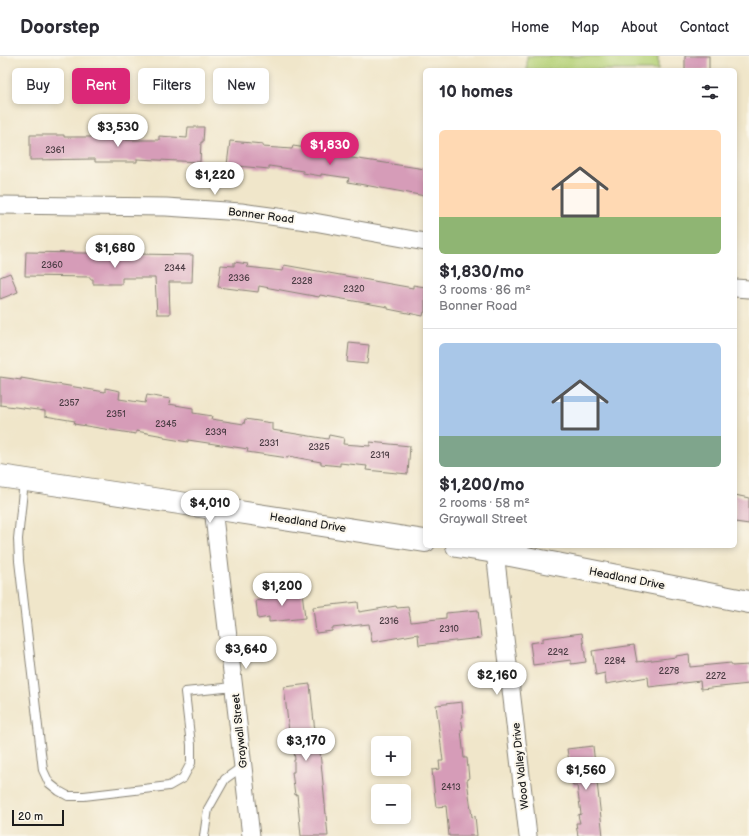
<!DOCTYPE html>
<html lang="en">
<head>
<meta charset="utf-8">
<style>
	:root { --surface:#fff; --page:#f2f2f3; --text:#2b2b33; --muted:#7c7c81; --line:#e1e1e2; --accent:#db2777 }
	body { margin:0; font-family:"Balsamiq Sans",sans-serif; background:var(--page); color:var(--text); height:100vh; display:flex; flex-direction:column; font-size:15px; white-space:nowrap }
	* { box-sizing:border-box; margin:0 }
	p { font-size:13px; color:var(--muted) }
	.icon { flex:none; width:22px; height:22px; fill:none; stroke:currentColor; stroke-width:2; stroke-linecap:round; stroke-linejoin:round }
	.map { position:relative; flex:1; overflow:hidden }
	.side { position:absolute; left:423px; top:12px; width:314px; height:480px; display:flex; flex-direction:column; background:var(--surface); border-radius:6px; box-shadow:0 2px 6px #0003 }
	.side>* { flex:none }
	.guide { position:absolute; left:12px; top:12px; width:351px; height:36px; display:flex; gap:8px }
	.buttons { position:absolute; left:371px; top:680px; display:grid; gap:8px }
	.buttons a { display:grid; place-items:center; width:40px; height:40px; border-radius:6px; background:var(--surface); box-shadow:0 2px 6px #0003; font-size:20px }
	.scale { position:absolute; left:12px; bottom:10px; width:52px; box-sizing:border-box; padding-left:4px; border:2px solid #1c1c1c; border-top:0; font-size:11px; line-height:14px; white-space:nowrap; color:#1c1c1c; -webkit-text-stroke:3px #fbf7ec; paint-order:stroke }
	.price { position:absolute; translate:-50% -34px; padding:0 9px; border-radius:14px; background:#fff; color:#222; font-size:13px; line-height:26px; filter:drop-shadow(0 1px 2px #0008) }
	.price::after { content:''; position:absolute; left:50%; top:24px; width:12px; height:9px; margin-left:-6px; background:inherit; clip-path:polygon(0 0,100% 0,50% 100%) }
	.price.selected { background:var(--accent); color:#fff }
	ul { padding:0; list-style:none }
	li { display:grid; align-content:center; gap:8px; height:212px; padding:0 16px }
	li+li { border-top:1px solid var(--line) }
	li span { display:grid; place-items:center; height:124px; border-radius:6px; color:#555 }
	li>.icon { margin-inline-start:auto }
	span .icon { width:72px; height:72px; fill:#fffc; stroke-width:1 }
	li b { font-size:17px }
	h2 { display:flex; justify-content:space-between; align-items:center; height:48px; padding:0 16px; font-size:17px }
	.tag { padding:0 14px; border-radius:6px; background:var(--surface); box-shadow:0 2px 6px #0003; font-size:14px; line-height:36px }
	.tag.selected { background:var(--accent); color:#fff }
	header { display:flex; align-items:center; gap:24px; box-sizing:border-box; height:56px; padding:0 20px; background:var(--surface); border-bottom:1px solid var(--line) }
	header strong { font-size:19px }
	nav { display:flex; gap:22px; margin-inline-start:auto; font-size:14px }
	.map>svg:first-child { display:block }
	.green { fill:#b5d177; stroke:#68764a }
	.building { fill:#d69cb8 }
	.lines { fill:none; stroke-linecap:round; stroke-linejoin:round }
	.lane-casing { stroke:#868173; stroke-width:10 }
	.street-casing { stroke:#868173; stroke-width:19 }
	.secondary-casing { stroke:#868173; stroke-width:24 }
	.lane { stroke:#fff; stroke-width:8 }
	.street { stroke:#fff; stroke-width:17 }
	.secondary { stroke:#fff; stroke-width:22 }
	.labels { text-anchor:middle; stroke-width:4; stroke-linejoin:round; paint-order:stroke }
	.number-label { font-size:9px; fill:#4a3c43 }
	.street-label { font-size:11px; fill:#1c1c1c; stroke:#fbf7ec }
</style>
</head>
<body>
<header>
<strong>Doorstep</strong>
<nav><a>Home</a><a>Map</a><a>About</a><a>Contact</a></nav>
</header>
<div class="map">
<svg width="749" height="780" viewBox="0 0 749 780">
	<rect width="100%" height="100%" fill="#fbf7ec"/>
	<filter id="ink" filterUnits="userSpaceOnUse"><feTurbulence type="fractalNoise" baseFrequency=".025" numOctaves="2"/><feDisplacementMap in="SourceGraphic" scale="8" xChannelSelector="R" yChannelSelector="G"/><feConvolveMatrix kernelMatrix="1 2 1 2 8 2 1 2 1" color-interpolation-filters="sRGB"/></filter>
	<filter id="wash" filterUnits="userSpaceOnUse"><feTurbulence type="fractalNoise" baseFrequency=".012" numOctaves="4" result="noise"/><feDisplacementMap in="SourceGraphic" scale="16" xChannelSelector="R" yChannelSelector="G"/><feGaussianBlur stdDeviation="0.9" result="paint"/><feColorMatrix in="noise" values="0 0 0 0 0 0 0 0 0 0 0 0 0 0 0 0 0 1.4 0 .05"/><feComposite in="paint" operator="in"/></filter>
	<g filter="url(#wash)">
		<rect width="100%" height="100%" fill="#f0e6ca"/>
		<rect class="green" x="527" y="0" width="131" height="14"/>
		<g id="blocks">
			<g class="building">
				<rect x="685" y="0" width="24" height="14"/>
				<path d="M188 71H204L203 86H201L200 106 137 103V106H95V103L30 104V79H64V81H95V78L126 79V84H159V80L187 82Z"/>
				<path d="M230 85 263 88V91L292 93 293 90 333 96 332 99 425 113V140L348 126 349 122 321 118V120L303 117V115L269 110V113L227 109Z"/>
				<path d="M26 196 193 199 192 226H169L170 258H157L155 222H122V228H93V223H90V221L25 220Z"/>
				<path d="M234 206 248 208 247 211 283 215 284 209 413 232V229L425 231V256H424L423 260 388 253V251L320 239 319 241 259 230 258 236 218 231 221 209 234 210Z"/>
				<path d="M10 217 18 236 0 243V221Z"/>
				<path d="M349 287 369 289 367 308 347 306Z"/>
				<path d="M0 321 21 324V322L105 336V332L120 335 119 343 145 347 147 339 170 343 169 348 193 352V357L212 360 211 363 244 368 245 363 272 367V374L328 383 329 379 344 382 343 388 370 390V386L410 390 408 418 366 414 367 410 340 407V410L321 408V406L288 400V402L247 396 248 393 188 384V386L164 382V380L136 375V378L74 368 75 365 45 360V355L0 349Z"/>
				<path d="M735 439 749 442V468L735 466Z"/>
				<path d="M302 535 305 562 269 566V561L258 563 256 545 266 543 265 539Z"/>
				<path d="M358 546 359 556 396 550 397 552 408 551 411 566 446 562V557L478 554 481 582 419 589 418 578 372 586 369 568 332 572V575L316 577 313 551Z"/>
				<path d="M582 577 586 606 571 608V604L533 609 530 587 543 585V582Z"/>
				<path d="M634 589 637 606 676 601V600L689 598 690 611 731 607 732 610 749 609V628L701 633 700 625 649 631 648 621 606 628 605 617 596 619 592 595Z"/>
				<path d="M310 628 316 686 319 685 328 780H301L297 738 295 739 292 716H294V704H295L292 675 289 676 284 631Z"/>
				<path d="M462 646 463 661H461L463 674H461L464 702H467L469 723 467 724 472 761 475 760 477 780H449L446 750 436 751 432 714 440 713 439 705H443L436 649Z"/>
				<path d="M593 690 603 780H578L576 767H580L578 759 581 758 577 730H573L567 693Z"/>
			</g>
		</g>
	</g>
	<g filter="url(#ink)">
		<use href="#blocks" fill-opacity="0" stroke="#868173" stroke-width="1"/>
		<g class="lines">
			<defs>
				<g id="lane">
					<path d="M24 425 18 483 19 505 43 714 49 727 59 735 68 740H84L169 730 183 722 191 707V689L185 636 234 631"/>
					<path d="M204 780 208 753 225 723 243 710"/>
				</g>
				<g id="street">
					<path d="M0 149 166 151 241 156 314 166 425 186"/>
					<path d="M735 232 749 233"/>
					<path d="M213 452 251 780"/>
					<path d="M495 496 528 780"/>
				</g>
				<g id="secondary">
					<path d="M0 420 213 452 425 485"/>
					<path d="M457 490 495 496 749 546"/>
				</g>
			</defs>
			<use href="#lane" class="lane-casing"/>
			<use href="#street" class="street-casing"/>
			<use href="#secondary" class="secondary-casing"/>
			<use href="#lane" class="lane"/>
			<use href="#street" class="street"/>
			<use href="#secondary" class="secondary"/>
		</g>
	</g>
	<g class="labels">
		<g class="number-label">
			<text x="55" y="97">2361</text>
			<text x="52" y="212">2360</text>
			<text x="175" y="215">2344</text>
			<text x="239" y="225">2336</text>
			<text x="302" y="228">2328</text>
			<text x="354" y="236">2320</text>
			<text x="69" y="350">2357</text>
			<text x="116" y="361">2351</text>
			<text x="166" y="371">2345</text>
			<text x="216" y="379">2339</text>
			<text x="269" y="390">2331</text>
			<text x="319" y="394">2325</text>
			<text x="380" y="402">2319</text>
			<text x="389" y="568">2316</text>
			<text x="449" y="576">2310</text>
			<text x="558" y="599">2292</text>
			<text x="615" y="608">2284</text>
			<text x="669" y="618">2278</text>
			<text x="716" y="623">2272</text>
			<text x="451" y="734">2413</text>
		</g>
		<g class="street-label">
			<text transform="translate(261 159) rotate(7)" y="4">Bonner Road</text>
			<text transform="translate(308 466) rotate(9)" y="4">Headland Drive</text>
			<text transform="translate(627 522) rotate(11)" y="4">Headland Drive</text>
			<text transform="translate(239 675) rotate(-96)" y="4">Graywall Street</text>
			<text transform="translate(520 710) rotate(-96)" y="4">Wood Valley Drive</text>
		</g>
	</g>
</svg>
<div class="buttons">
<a>+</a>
<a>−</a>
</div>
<div class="scale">20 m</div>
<b class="price" style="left:118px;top:92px">$3,530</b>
<b class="price selected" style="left:330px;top:110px">$1,830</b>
<b class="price" style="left:215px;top:140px">$1,220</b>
<b class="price" style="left:115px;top:213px">$1,680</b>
<b class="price" style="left:210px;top:468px">$4,010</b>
<b class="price" style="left:282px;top:551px">$1,200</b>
<b class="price" style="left:246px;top:614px">$3,640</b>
<b class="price" style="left:497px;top:640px">$2,160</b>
<b class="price" style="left:306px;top:706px">$3,170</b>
<b class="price" style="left:586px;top:735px">$1,560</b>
<div class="guide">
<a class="tag">Buy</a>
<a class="tag selected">Rent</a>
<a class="tag">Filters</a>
<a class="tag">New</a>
</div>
<section class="side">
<h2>10 homes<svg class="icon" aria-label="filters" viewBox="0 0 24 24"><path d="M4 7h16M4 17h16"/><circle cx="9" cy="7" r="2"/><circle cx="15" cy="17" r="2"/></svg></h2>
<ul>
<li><span style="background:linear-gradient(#ffd9b3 70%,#8fb573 0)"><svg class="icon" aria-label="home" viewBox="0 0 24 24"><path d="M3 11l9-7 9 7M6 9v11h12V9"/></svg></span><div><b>$1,830/mo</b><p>3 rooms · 86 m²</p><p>Bonner Road</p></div></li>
<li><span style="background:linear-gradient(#a9c7e8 75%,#7fa58c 0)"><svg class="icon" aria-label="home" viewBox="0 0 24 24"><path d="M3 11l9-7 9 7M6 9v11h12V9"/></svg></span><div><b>$1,200/mo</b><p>2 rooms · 58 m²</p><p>Graywall Street</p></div></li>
</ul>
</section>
</div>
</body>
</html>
